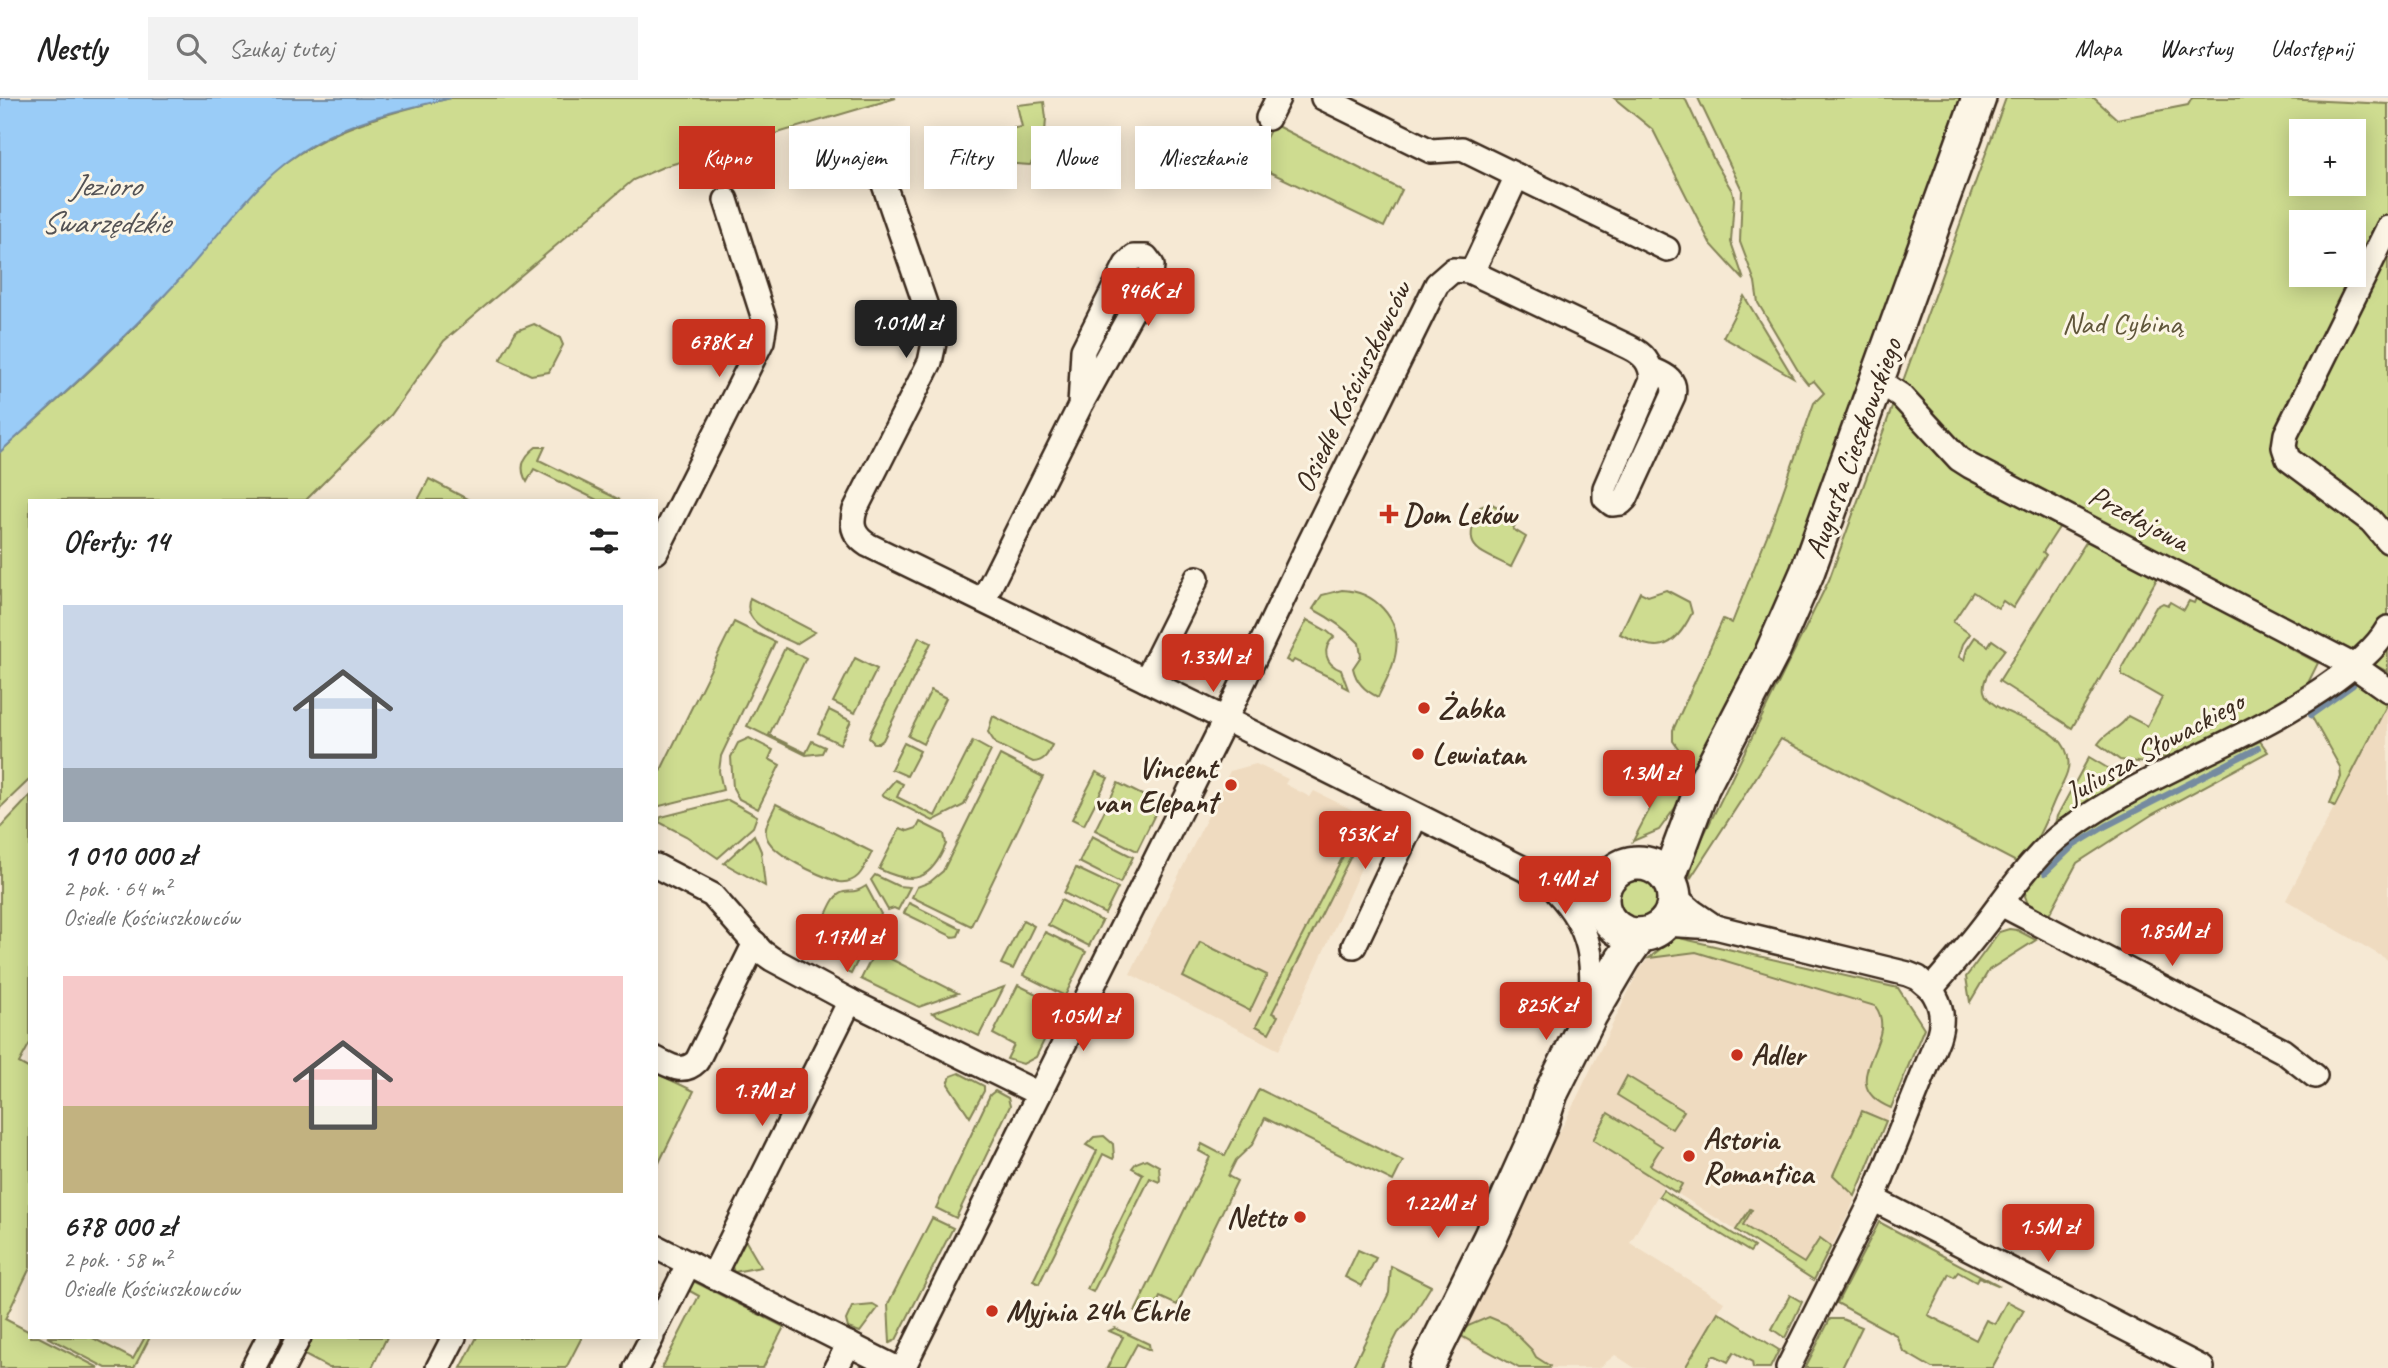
<!DOCTYPE html>
<html lang="pl">
<head>
<meta charset="utf-8">
<style>
	:root { --surface:#fff; --page:#f2f2f2; --text:#222; --muted:#767676; --line:#e0e0e0; --accent:#c8321e }
	body { margin:0; font-family:Caveat,sans-serif; background:var(--page); color:var(--text); height:100vh; display:flex; flex-direction:column; font-size:26px; white-space:nowrap }
	* { box-sizing:border-box; margin:0 }
	p { font-size:23px; color:var(--muted) }
	.icon { flex:none; width:38px; height:38px; fill:none; stroke:currentColor; stroke-width:2; stroke-linecap:round; stroke-linejoin:round }
	.map { position:relative; flex:1; overflow:hidden }
	.sheet { position:absolute; left:28px; top:401px; width:630px; height:840px; display:flex; flex-direction:column; background:var(--surface); border-radius:0px; box-shadow:0 4px 18px #0003 }
	.sheet>* { flex:none }
	.banner { position:absolute; left:679px; top:28px; width:665px; height:63px; display:flex; gap:14px }
	.buttons { position:absolute; left:2289px; top:21px; display:grid; gap:14px }
	.buttons a { display:grid; place-items:center; width:77px; height:77px; border-radius:0px; background:var(--surface); box-shadow:0 4px 18px #0003; font-size:35px }
	.price { position:absolute; translate:-50% -60px; padding:0 16px; border-radius:7px; background:var(--accent); color:#fff; font-size:23px; line-height:46px; filter:drop-shadow(0 2px 4px #0008) }
	.price::after { content:''; position:absolute; left:50%; top:42px; width:21px; height:16px; margin-left:-10px; background:inherit; clip-path:polygon(0 0,100% 0,50% 100%) }
	.price.current { background:#222; color:#fff }
	ul { padding:0; list-style:none }
	li { display:grid; align-content:center; gap:14px; height:371px; padding:0 35px }
	li span { display:grid; place-items:center; height:217px; border-radius:0px; color:#555 }
	li>.icon { margin-inline-start:auto }
	span .icon { width:126px; height:126px; fill:#fffc; stroke-width:1 }
	li b { font-size:30px }
	h2 { display:flex; justify-content:space-between; align-items:center; height:84px; padding:0 35px; font-size:30px }
	.pill { padding:0 24px; border-radius:0px; background:var(--surface); box-shadow:0 4px 18px #0003; font-size:24px; line-height:63px }
	.pill.current { background:var(--accent); color:#fff }
	header { display:flex; align-items:center; gap:42px; box-sizing:border-box; height:98px; padding:0 35px; background:var(--surface); border-bottom:2px solid var(--line) }
	header strong { font-size:33px }
	nav { display:flex; gap:38px; margin-inline-start:auto; font-size:24px }
	.search { width:490px; height:63px; background:var(--page); display:flex; align-items:center; gap:18px; box-sizing:border-box; padding:0 24px; border-radius:0px; color:var(--muted); font-size:26px }
	.map>svg:first-child { display:block }
	.built { fill:#efdbc0 }
	.green { fill:#cedc90; stroke:#848357; stroke-width:2; fill-rule:evenodd }
	.water { fill:#9accf7; stroke:#748ba0; stroke-width:2 }
	.lines { fill:none; stroke-linecap:round; stroke-linejoin:round }
	.stream { stroke:#748ba0; stroke-width:6 }
	.street-casing { stroke:#3b2a1e; stroke-width:28 }
	.secondary-casing { stroke:#3b2a1e; stroke-width:38 }
	.street { stroke:#fcf5e5; stroke-width:23 }
	.secondary { stroke:#fcf5e5; stroke-width:33 }
	.poi-dot { fill:#c8321e; stroke:#fcf5e5; stroke-width:2.5 }
	.labels { text-anchor:middle; stroke-width:6; stroke-linejoin:round; paint-order:stroke }
	.park-label { font-size:30px; fill:#60563a; stroke:#fcf5e5 }
	.street-label { font-size:30px; fill:#3b2a1e; stroke:#fcf5e5 }
	.poi-label { font-size:30px; font-weight:bold; fill:#3b2a1e; stroke:#fcf5e5; text-anchor:start }
	.water-label { font-size:32px; font-style:italic; fill:#535254; stroke:#fcf5e5 }
</style>
</head>
<body>
<header>
<strong>Nestly</strong>
<div class="search"><svg class="icon" aria-label="search" viewBox="0 0 24 24"><circle cx="10" cy="10" r="6"/><path d="M15 15l6 6"/></svg>Szukaj tutaj</div>
<nav><a>Mapa</a><a>Warstwy</a><a>Udostępnij</a></nav>
</header>
<div class="map">
<svg width="2388" height="1270" viewBox="0 0 2388 1270">
	<rect width="100%" height="100%" fill="#f6e9d4"/>
	<filter id="ink" filterUnits="userSpaceOnUse"><feTurbulence type="fractalNoise" baseFrequency=".0143" numOctaves="2"/><feDisplacementMap in="SourceGraphic" scale="14" xChannelSelector="R" yChannelSelector="G"/><feConvolveMatrix kernelMatrix="1 2 1 2 8 2 1 2 1" color-interpolation-filters="sRGB"/></filter>
	<g filter="url(#ink)">
		<g class="built">
			<path d="M2388 605V862L2286 802Z"/>
			<path d="M1256 666 1288 681 1285 686 1310 699 1314 693 1381 726 1279 952 1130 876 1230 673Z"/>
			<path d="M1675 839 1898 890 1924 930 1849 1115 1814 1182 1664 1087 1630 1145 1724 1204 1685 1270H1635L1615 1257 1599 1270H1519L1457 1239 1529 1086 1565 1024 1638 874 1647 862Z"/>
		</g>
		<g class="green">
			<path d="M451 0H896L663 69 633 82 444 243 391 317 306 402H30V681L0 710V354C50 309 101 264 148 215 183 179 211 139 245 102 301 39 371 18 451 0Z"/>
			<path d="M1614 0H1685L1714 62 1732 93 1734 101 1731 144 1744 182 1710 145 1653 32Z"/>
			<path d="M1698 0H1968L1808 445 1683 699 1659 732 1633 743 1680 653 1673 643V632L1723 521 1732 525 1772 425 1814 305 1824 295 1814 283 1808 286 1800 276 1758 205 1755 184 1740 144 1742 92Z"/>
			<path d="M2006 0H2094L2117 21 2188 7 2192 0H2261L2388 6V574L1974 361 1903 283ZM2301 33H2354V86H2301ZM2301 124H2354V177H2301Z"/>
			<path d="M1044 4 1046 20 1044 51 1038 55 1030 67 1001 65 994 33 1022 29 1017 7Z"/>
			<path d="M1273 26 1402 92 1384 129 1253 66Z"/>
			<path d="M1744 198 1793 279 1723 239Z"/>
			<path d="M534 226 560 240 563 247 549 274 531 277 500 262 516 233Z"/>
			<path d="M1894 304 1929 336 2159 477 2072 630 1999 583 2088 441 2060 428 2043 454 2046 457 2013 510 2003 503 1998 510 1973 494 1953 524 1970 536 1963 546 1959 559 1964 562 1967 551 1975 539 1988 548 1992 542 2005 551C1998 561 1981 580 1984 593 1991 623 2076 621 2068 671 2067 680 2059 692 2055 701 2045 725 2037 745 2020 766L1781 641 1690 781 1692 761 1829 482Z"/>
			<path d="M536 349H545L539 362 620 402H597L534 371 527 384C518 370 524 358 536 349Z"/>
			<path d="M429 381 469 402H418Z"/>
			<path d="M1490 405 1518 420 1513 431 1526 439 1511 469C1477 452 1460 451 1480 409Z"/>
			<path d="M1342 492C1374 493 1401 520 1396 553 1394 569 1385 584 1378 599 1365 593 1356 584 1353 570L1361 558 1359 545C1346 531 1330 520 1313 511L1322 497Z"/>
			<path d="M1666 492 1689 504 1692 515C1672 555 1657 554 1620 536L1640 494 1648 498Z"/>
			<path d="M2199 494 2291 543 2288 549 2318 565 2305 591 2176 660 2157 659 2146 665 2120 662 2098 646C2106 633 2121 631 2128 618L2147 628 2162 600 2122 577V569L2156 509 2163 505 2168 507 2170 504 2184 512 2189 503 2194 505Z"/>
			<path d="M750 500 815 534 796 546C777 536 740 527 750 500Z"/>
			<path d="M1307 522 1327 533 1334 539C1321 551 1325 566 1341 572L1348 591 1342 588V585L1294 562 1292 565 1286 562Z"/>
			<path d="M734 524 775 544 721 658 719 673 723 692 656 709V682Z"/>
			<path d="M919 539 931 545 883 642 879 645H874L869 640 871 634Z"/>
			<path d="M785 550 806 560 769 637 806 655 812 643 825 649 822 655 806 657 747 628Z"/>
			<path d="M855 560 877 571 855 615 833 604Z"/>
			<path d="M2347 584H2355L2388 602V605L2335 708 2330 705 2341 679 2340 669 2309 614Z"/>
			<path d="M931 592 946 600 923 646 908 638Z"/>
			<path d="M829 612 851 623 840 646 818 635Z"/>
			<path d="M993 618 1052 647C1048 656 1044 664 1033 664L996 646 988 634Z"/>
			<path d="M749 640 773 652 769 661 780 667 758 711 739 701 733 690 731 659 738 645Z"/>
			<path d="M973 643 991 653 964 707 933 723 882 697 895 682 903 686 897 699 935 718Z"/>
			<path d="M2260 643 2268 654 2153 716 2077 765 2048 819 2029 809 2025 798 2028 785 2060 747 2112 715 2205 668Z"/>
			<path d="M904 645 920 653 907 678 891 671Z"/>
			<path d="M1000 657 1043 679 971 828 912 799 917 789 930 784 943 773Z"/>
			<path d="M2089 659 2131 684 2053 733 2057 718Z"/>
			<path d="M1096 674 1108 680 1084 727 1072 721Z"/>
			<path d="M1118 685 1160 706 1137 753 1095 732Z"/>
			<path d="M30 698V945L19 965 30 971V1170L5 1221 30 1234V1239H39L99 1270H0V730Z"/>
			<path d="M728 702 757 718 753 729 718 760 686 738 659 724 661 719Z"/>
			<path d="M776 706 872 754C864 770 859 786 839 784 821 778 770 757 766 737 764 727 772 716 776 706Z"/>
			<path d="M920 724 944 736 946 746C931 782 914 788 879 771L900 730 908 733 917 730Z"/>
			<path d="M1359 727 1365 730 1272 915 1278 918 1269 935 1256 928Z"/>
			<path d="M754 737 761 753 765 788 724 765Z"/>
			<path d="M1092 738 1133 759 1120 785 1079 764Z"/>
			<path d="M1076 770 1118 790 1105 816 1064 795Z"/>
			<path d="M875 777 898 788 910 789 898 812 894 810 888 812 871 782Z"/>
			<circle cx="1637" cy="800" r="23"/>
			<path d="M866 788 881 816 851 876 846 874 824 821C829 812 833 796 844 794 854 793 857 794 866 788Z"/>
			<path d="M1061 802 1102 823 1089 848 1048 827Z"/>
			<path d="M909 805 961 831 958 838 953 839 904 815Z"/>
			<path d="M1023 822 1034 828 1013 871 1001 866Z"/>
			<path d="M2009 831 2017 832 2036 842 1989 872 1970 904 1966 879 1999 834Z"/>
			<path d="M1045 834 1086 854 1065 898 1023 877Z"/>
			<path d="M1675 839 1898 890 1924 930 1891 1010C1830 985 1902 943 1875 908L1696 854 1649 860Z"/>
			<path d="M1200 844 1267 877 1250 913 1183 879Z"/>
			<path d="M875 853 958 895 919 909 861 881Z"/>
			<path d="M1018 887 1061 908 1036 959 1023 966 1007 961 1014 947 993 936Z"/>
			<path d="M1004 889 979 938 932 915Z"/>
			<path d="M656 975 694 993 656 1071Z"/>
			<path d="M959 975 984 988V993L970 1019 948 986 951 978Z"/>
			<path d="M1627 978 1684 1013 1672 1031 1617 997Z"/>
			<path d="M1259 991 1403 1063 1393 1083 1265 1020 1252 1047 1236 1062 1228 1078 1237 1083 1177 1207 1160 1199 1152 1216 1144 1212 1142 1217 1135 1214 1210 1059 1199 1053 1202 1046 1225 1058Z"/>
			<path d="M995 993 1008 1000 1010 1008 956 1120 936 1110 990 997Z"/>
			<path d="M1862 1013 1886 1023 1855 1098 1833 1077Z"/>
			<path d="M1608 1015 1662 1048 1650 1067 1682 1086 1677 1095 1593 1042Z"/>
			<path d="M1104 1038 1113 1046 1114 1059 1113 1061 1103 1056 1039 1186 1033 1183 1097 1053 1086 1047 1094 1039Z"/>
			<path d="M1146 1061 1159 1068 1160 1082 1159 1084 1150 1080 1093 1194 1087 1191 1143 1076 1132 1070 1136 1065Z"/>
			<path d="M1663 1092 1754 1149 1750 1154 1659 1098Z"/>
			<path d="M1750 1111 1752 1112 1743 1127 1804 1165 1820 1140 1831 1148 1814 1182 1736 1132Z"/>
			<path d="M932 1120 953 1130 896 1242 890 1245 888 1206Z"/>
			<path d="M1879 1124 2000 1188 1979 1179 1976 1184 1958 1174 1954 1179 1949 1176 1928 1217 1976 1242 1986 1222 1995 1226 2007 1203 2024 1212 1992 1270H1932L1903 1253 1896 1237 1837 1205Z"/>
			<path d="M744 1140 761 1169 734 1174 731 1166Z"/>
			<path d="M1358 1152 1376 1160 1362 1188 1345 1179Z"/>
			<path d="M1391 1168 1431 1188 1411 1221 1398 1235 1380 1270H1352L1389 1195Z"/>
			<path d="M693 1183 784 1229 763 1270H662L699 1198 688 1192Z"/>
			<path d="M1790 1197 1802 1204 1785 1240 1772 1231Z"/>
			<path d="M873 1207 878 1210 860 1234 848 1230 846 1222 852 1209Z"/>
			<path d="M1718 1214 1779 1252 1770 1270H1753L1752 1264 1734 1254 1728 1264 1716 1258H1712L1705 1270H1685Z"/>
			<path d="M1489 1219 1506 1226 1532 1252 1536 1259 1550 1268 1549 1270H1519L1463 1239 1461 1235 1468 1228Z"/>
			<path d="M1830 1221H1842L1862 1229 1842 1270H1805Z"/>
			<path d="M1115 1230 1149 1246 1150 1252 1137 1246 1124 1270H1107L1123 1239 1109 1233Z"/>
			<path d="M47 1239H91L133 1261 145 1239H150L134 1270H106Z"/>
			<path d="M306 1239H387L372 1270H329L299 1254Z"/>
			<path d="M477 1239H582L566 1270H461Z"/>
		</g>
		<path class="water" d="M0 0H451C404 11 358 20 315 45 254 80 223 135 177 184 121 244 61 299 0 354Z"/>
		<g class="lines">
			<g class="stream">
				<path d="M2311 617 2353 587"/>
				<path d="M2045 775 2073 748 2106 728 2258 650"/>
			</g>
			<defs>
				<g id="street">
					<path d="M1323 0 1431 53 1462 51 1667 151"/>
					<path d="M1268 20 1278 0"/>
					<path d="M879 72 931 223 934 245 930 264 855 412C850 428 854 438 868 447L1195 606 1546 782 1606 818"/>
					<path d="M2388 130 2286 336 2284 349 2288 361 2371 423 2388 443"/>
					<path d="M1472 174 1517 78"/>
					<path d="M1877 282 1900 297 1959 361 1970 368 2354 568 2388 592"/>
					<path d="M656 454 762 243 765 224 726 102"/>
					<path d="M983 502 1080 308 1151 179 1152 167 1146 159H1134L1126 167 1083 252 1080 308"/>
					<path d="M1146 582 1197 480"/>
					<path d="M656 768 712 797 762 854 772 861 850 903 1039 996"/>
					<path d="M1556 783 1589 785 1612 776"/>
					<path d="M1557 794C1592 831 1594 863 1591 911"/>
					<path d="M1674 798 1693 814 1715 829"/>
					<path d="M2001 806 2283 953 2315 978"/>
					<path d="M1664 826 1715 829 1908 876 1918 880 1931 891C1948 871 1966 851 1982 830 2008 797 2031 759 2066 733 2149 672 2252 643 2335 582 2354 568 2376 551 2388 530"/>
					<path d="M1354 848 1416 718"/>
					<path d="M656 961C671 968 683 977 697 963L755 845"/>
					<path d="M1873 1101 2202 1270"/>
					<path d="M656 1149 896 1270"/>
					<path d="M713 1178 850 903"/>
					<path d="M656 1230 689 1165"/>
					<path d="M253 1270 269 1239"/>
					<path d="M283 1270 299 1239"/>
					<path d="M438 1270 454 1239"/>
					<path d="M636 1270 652 1239"/>
					<path d="M836 1270 849 1246"/>
					<path d="M903 1270 1225 622 1306 452 1437 186 1453 172 1469 173 1629 249C1643 256 1651 264 1652 281L1605 390V400L1612 406 1621 405 1626 400 1673 298C1677 281 1665 277 1651 271"/>
					<path d="M1788 1270 1873 1101 1938 940C1944 921 1942 907 1931 891"/>
				</g>
				<g id="secondary">
					<circle cx="1638" cy="801" r="36"/>
					<path d="M1668 781 1702 690 1771 557 1807 475 1979 0"/>
					<path d="M1426 1270 1490 1140 1540 1029 1551 995 1590 917 1623 861 1640 837"/>
				</g>
			</defs>
			<use href="#street" class="street-casing"/>
			<use href="#secondary" class="secondary-casing"/>
			<use href="#street" class="street"/>
			<use href="#secondary" class="secondary"/>
		</g>
	</g>
	<g class="poi-dot">
		<path d="M1385.5 405.5h7v7h7v7h-7v7h-7v-7h-7v-7h7z"/>
		<circle cx="1424" cy="610" r="7"/>
		<circle cx="1418" cy="656" r="7"/>
		<circle cx="1231" cy="687" r="7"/>
		<circle cx="1737" cy="957" r="7"/>
		<circle cx="1689" cy="1058" r="7"/>
		<circle cx="1300" cy="1119" r="7"/>
		<circle cx="992" cy="1213" r="7"/>
	</g>
	<g class="labels">
		<g class="park-label">
			<text x="2122" y="235">Nad Cybiną</text>
		</g>
		<g class="street-label">
			<text transform="translate(1352 289) rotate(-64)" y="10">Osiedle Kościuszkowców</text>
			<text transform="translate(1853 350) rotate(-70)" y="10">Augusta Cieszkowskiego</text>
			<text transform="translate(2139 420) rotate(28)" y="10">Przełajowa</text>
			<text transform="translate(2154 649) rotate(-29)" y="10">Juliusza Słowackiego</text>
		</g>
		<g class="poi-label">
			<text x="1403" y="426">Dom Leków</text>
			<text x="1438" y="620">Żabka</text>
			<text x="1432" y="666">Lewiatan</text>
			<text x="1217" y="680" text-anchor="end">Vincent<tspan x="1217" dy="34">van Elepant</tspan></text>
			<text x="1751" y="967">Adler</text>
			<text x="1703" y="1051">Astoria<tspan x="1703" dy="34">Romantica</tspan></text>
			<text x="1286" y="1129" text-anchor="end">Netto</text>
			<text x="1006" y="1223">Myjnia 24h Ehrle</text>
		</g>
		<g class="water-label">
			<text x="105" y="98">Jezioro<tspan x="105" dy="37">Swarzędzkie</tspan></text>
		</g>
	</g>
</svg>
<div class="buttons">
<a>+</a>
<a>−</a>
</div>
<b class="price" style="left:1148px;top:230px">946K zł</b>
<b class="price current" style="left:906px;top:262px">1.01M zł</b>
<b class="price" style="left:719px;top:281px">678K zł</b>
<b class="price" style="left:1213px;top:596px">1.33M zł</b>
<b class="price" style="left:1649px;top:712px">1.3M zł</b>
<b class="price" style="left:1365px;top:773px">953K zł</b>
<b class="price" style="left:1565px;top:818px">1.4M zł</b>
<b class="price" style="left:2172px;top:870px">1.85M zł</b>
<b class="price" style="left:847px;top:876px">1.17M zł</b>
<b class="price" style="left:1546px;top:944px">825K zł</b>
<b class="price" style="left:1083px;top:955px">1.05M zł</b>
<b class="price" style="left:762px;top:1030px">1.7M zł</b>
<b class="price" style="left:1438px;top:1142px">1.22M zł</b>
<b class="price" style="left:2048px;top:1166px">1.5M zł</b>
<div class="banner">
<a class="pill current">Kupno</a>
<a class="pill">Wynajem</a>
<a class="pill">Filtry</a>
<a class="pill">Nowe</a>
<a class="pill">Mieszkanie</a>
</div>
<section class="sheet">
<h2>Oferty: 14<svg class="icon" aria-label="filters" viewBox="0 0 24 24"><path d="M4 7h16M4 17h16"/><circle cx="9" cy="7" r="2"/><circle cx="15" cy="17" r="2"/></svg></h2>
<ul>
<li><span style="background:linear-gradient(#c9d6e8 75%,#9aa5b1 0)"><svg class="icon" aria-label="home" viewBox="0 0 24 24"><path d="M3 11l9-7 9 7M6 9v11h12V9"/></svg></span><div><b>1 010 000 zł</b><p>2 pok. · 64 m²</p><p>Osiedle Kościuszkowców</p></div></li>
<li><span style="background:linear-gradient(#f6c9c9 60%,#c2b280 0)"><svg class="icon" aria-label="home" viewBox="0 0 24 24"><path d="M3 11l9-7 9 7M6 9v11h12V9"/></svg></span><div><b>678 000 zł</b><p>2 pok. · 58 m²</p><p>Osiedle Kościuszkowców</p></div></li>
</ul>
</section>
</div>
</body>
</html>
